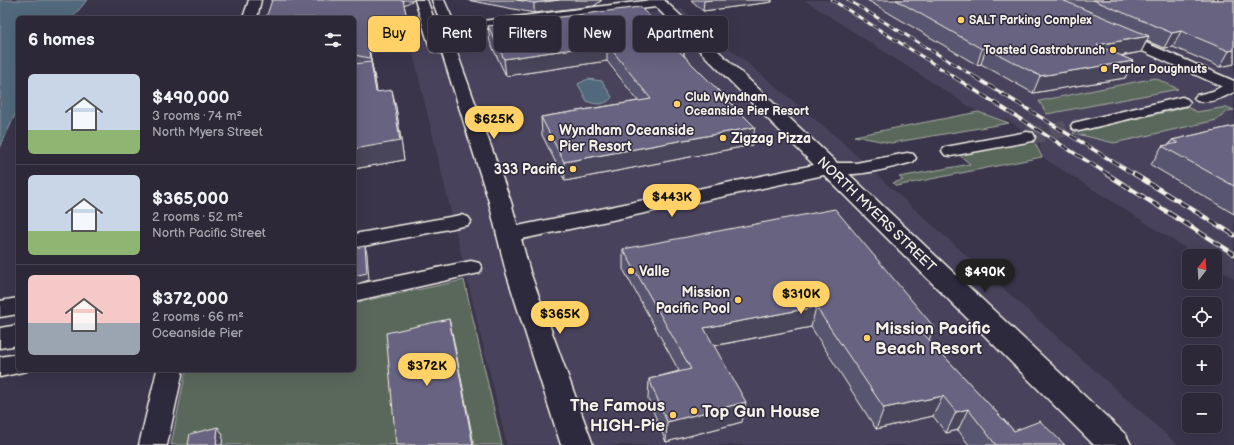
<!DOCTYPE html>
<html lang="en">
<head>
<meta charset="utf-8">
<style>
	:root { --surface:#2c2838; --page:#343040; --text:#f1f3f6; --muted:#a6a6ae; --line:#484453; --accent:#ffd166 }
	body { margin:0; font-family:"Balsamiq Sans",sans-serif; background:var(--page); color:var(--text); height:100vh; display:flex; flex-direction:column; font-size:15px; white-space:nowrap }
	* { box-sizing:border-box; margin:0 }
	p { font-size:13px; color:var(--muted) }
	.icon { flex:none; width:22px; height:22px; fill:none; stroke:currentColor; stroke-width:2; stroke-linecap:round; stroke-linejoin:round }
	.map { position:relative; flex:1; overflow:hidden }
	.details { position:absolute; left:16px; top:16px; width:340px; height:356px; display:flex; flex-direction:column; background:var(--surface); border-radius:6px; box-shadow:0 4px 16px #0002,0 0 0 1px var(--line) }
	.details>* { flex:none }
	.banner { position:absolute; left:368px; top:16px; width:380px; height:36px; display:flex; gap:8px }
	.needle { width:26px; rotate:17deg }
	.fabs { position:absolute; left:1182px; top:249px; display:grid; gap:8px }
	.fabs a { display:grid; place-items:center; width:40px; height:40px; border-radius:6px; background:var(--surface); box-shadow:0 4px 16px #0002,0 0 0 1px var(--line); font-size:20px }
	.price { position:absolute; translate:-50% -34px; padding:0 9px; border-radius:14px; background:var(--accent); color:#111; font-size:13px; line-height:26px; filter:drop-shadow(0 1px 2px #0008) }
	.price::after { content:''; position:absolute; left:50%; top:24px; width:12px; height:9px; margin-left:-6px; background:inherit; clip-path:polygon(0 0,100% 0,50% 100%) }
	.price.selected { background:#222; color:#fff }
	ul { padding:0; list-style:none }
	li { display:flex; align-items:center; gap:12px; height:100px; padding:0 12px }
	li+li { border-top:1px solid var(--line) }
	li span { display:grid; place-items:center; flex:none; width:112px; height:80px; border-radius:6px; color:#555 }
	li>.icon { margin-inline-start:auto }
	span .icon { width:48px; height:48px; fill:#fffc; stroke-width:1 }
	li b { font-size:17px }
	h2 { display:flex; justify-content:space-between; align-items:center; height:48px; padding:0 12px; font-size:17px }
	.chip { padding:0 14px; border-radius:6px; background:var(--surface); box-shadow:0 4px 16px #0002,0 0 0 1px var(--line); font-size:14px; line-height:36px }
	.chip.selected { background:var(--accent); color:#111 }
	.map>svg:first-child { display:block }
	.built { fill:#48435b }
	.green { fill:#5a675c; stroke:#a7aca2 }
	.water { fill:#51697b; stroke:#929fa7 }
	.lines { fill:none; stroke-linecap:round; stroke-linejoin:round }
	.pedestrian-tunnel { stroke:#565163; stroke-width:16; stroke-dasharray:16 8; stroke-linecap:butt }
	.pedestrian-casing { stroke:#f4f1e8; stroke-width:3 }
	.minor-casing { stroke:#f4f1e8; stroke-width:3 }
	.tertiary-casing { stroke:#f4f1e8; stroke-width:3 }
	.secondary-casing { stroke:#f4f1e8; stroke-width:3 }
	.pedestrian { fill:#2f2a3d; fill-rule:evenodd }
	.minor { fill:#2f2a3d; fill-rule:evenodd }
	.tertiary { fill:#2f2a3d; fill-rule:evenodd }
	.secondary { fill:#2f2a3d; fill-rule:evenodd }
	.rail-far2-casing { stroke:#f4f1e8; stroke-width:3 }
	.rail-far1-casing { stroke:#f4f1e8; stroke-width:3.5 }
	.rail-casing { stroke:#f4f1e8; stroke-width:4.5 }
	.rail-far2 { stroke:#2f2a3d; stroke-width:2; stroke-dasharray:6; stroke-linecap:butt }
	.rail-far1 { stroke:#2f2a3d; stroke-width:2.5; stroke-dasharray:8; stroke-linecap:butt }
	.rail { stroke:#2f2a3d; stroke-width:3; stroke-dasharray:9; stroke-linecap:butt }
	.wall { fill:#59556f; stroke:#f4f1e8 }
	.shaded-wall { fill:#48455a; stroke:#f4f1e8 }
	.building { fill:#676381; stroke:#f4f1e8 }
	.poi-dot { fill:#ffd166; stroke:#2f2a3d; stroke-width:1.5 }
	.labels { text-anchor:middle; stroke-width:3; stroke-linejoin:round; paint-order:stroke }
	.far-poi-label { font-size:12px; font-weight:bold; fill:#f4f1e8; stroke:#2f2a3d; text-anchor:start }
	.poi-label { font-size:14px; font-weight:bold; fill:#f4f1e8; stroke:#2f2a3d; text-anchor:start }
	.street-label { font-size:14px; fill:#f4f1e8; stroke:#2f2a3d }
	.near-poi-label { font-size:17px; font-weight:bold; fill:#f4f1e8; stroke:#2f2a3d; text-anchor:start }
</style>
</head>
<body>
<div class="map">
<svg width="1234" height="445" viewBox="0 0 1234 445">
	<rect width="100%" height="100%" fill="#3a354b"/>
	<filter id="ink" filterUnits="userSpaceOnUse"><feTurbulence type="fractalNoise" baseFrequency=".025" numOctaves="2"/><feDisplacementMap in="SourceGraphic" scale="8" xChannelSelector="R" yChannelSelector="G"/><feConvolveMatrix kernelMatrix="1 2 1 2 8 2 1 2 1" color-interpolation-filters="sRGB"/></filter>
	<g filter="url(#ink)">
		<g class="built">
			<path d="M804 0H1234V279L1215 267V256H1198L1042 157 1039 141 1008 120 993 117 978 112Z"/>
			<path d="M682 9 839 139 890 187 1178 445H507L410 41Z"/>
		</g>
		<g class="green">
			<path d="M1155 78 1178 89 1047 114 1039 101Z"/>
			<path d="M1187 107 1197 112 1227 107 1234 110 1228 111 1217 120 1114 143 1073 133Z"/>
			<path d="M978 112 1009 123 891 143 854 136Z"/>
			<path d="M1033 139 1042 157 896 186 893 183 903 180 899 177 970 164 957 153Z"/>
			<path d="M464 280 502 445H171L186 370H354V303Z"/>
		</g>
		<g class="water">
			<path d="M0 0H87L72 18H18V108L0 148Z"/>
			<path d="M588 79 602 81 612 97C606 106 595 105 587 101L578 84Z"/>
		</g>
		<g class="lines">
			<path class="pedestrian-tunnel" d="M1027 137 1079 126"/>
			<defs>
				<g id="pedestrian">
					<path d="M1234 82V92C1223 98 1209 104 1197 101L1194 98 1197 95 1213 91 1228 83Z"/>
					<path d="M1182 97 1187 99 1190 102 1187 105 1079 131 1073 129 1071 126 1073 123Z"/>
					<path d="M1027 132 1033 133 1035 137 1033 141 951 156 945 155 942 151 945 147 951 146Z"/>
					<path d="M907 153 913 154 916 158 913 162C886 169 852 179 824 172L821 168 824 164 830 163H856Z"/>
					<path d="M461 215 468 217 471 221 468 225 354 248V234Z"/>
					<path d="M471 261 479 263 482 268 479 273 354 301V285Z"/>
					<path d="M18 298V314L0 317V301Z"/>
					<path d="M18 354V370L27 371 0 377V357Z"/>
					<path d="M157 370H183L167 445H139Z"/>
				</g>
				<g id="minor">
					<path d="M249 0H261L257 18H243Z"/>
					<path d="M18 325V345L0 348V328Z"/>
				</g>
				<g id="tertiary">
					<path d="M652 0H664L1126 435 1131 445H1094L824 175 508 242 500 240 497 235 500 230 508 228 814 165 656 7 450 33 445 32 443 29 445 26 450 25Z"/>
					<path d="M1116 30 1234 81V92L1111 37 1109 34 1111 31Z"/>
				</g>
				<path id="secondary" d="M415 0H427L443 44H444L443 29 432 0H444L457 29 459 46 456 50 511 202 530 272 593 445H561L506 272 489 202 442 53 432 51 430 48Z"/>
			</defs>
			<use href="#pedestrian" class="pedestrian-casing"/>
			<use href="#minor" class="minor-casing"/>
			<use href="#tertiary" class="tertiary-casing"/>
			<use href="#secondary" class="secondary-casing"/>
			<use href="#pedestrian" class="pedestrian"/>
			<use href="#minor" class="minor"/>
			<use href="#tertiary" class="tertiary"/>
			<use href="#secondary" class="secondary"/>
			<defs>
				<g id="rail-far2">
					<path d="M832 0 956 78"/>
					<path d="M848 0 977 78"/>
				</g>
				<g id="rail-far1">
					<path d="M954 77 1109 175"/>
					<path d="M975 77 1135 175"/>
				</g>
				<g id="rail">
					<path d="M1107 174 1234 254"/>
					<path d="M1134 174 1234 235"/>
				</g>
			</defs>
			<use href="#rail-far2" class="rail-far2-casing"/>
			<use href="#rail-far1" class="rail-far1-casing"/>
			<use href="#rail" class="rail-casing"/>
			<use href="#rail-far2" class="rail-far2"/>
			<use href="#rail-far1" class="rail-far1"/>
			<use href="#rail" class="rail"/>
		</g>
		<g class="wall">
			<path d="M467 0H602L594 6 534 13Z"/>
			<path d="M691 0H772V2L703 11Z"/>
			<path d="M867 0H1234V64L1220 67 1173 47 1164 48 1147 41 1141 52 1121 56 1133 61 1125 78 1033 93 981 64 977 65Z"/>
			<path d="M404 5 409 29 369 49 377 92 396 107 404 160 354 169V18Z"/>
			<path d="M488 26 684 50V55L752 145 565 181 542 135 541 117 638 101 607 61 506 76 490 42Z"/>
			<path d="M1234 126V214L1151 165 1162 146 1169 145 1172 140Z"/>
			<path d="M623 249 929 340 1014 431 1065 445H969L958 430 946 433 933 416 876 429 811 327 714 346 742 422 666 442 648 399 649 379 679 371 623 269Z"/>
		</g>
		<g class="shaded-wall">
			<path d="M403 0H414L404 5Z"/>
			<path d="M559 0H602L594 6 534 13V3Z"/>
			<path d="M712 0H772V2L703 11 704 1Z"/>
			<path d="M407 18 409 29 369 49 373 71 367 37Z"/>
			<path d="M1181 31 1173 47 1164 48 1172 33Z"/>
			<path d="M1149 36 1141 52 1090 61 1097 45Z"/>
			<path d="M607 44V61L506 76 504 59Z"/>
			<path d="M986 48 981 64 977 65 982 49Z"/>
			<path d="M684 50 683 67 679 51Z"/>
			<path d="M1234 50V64L1220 67 1229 51Z"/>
			<path d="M1133 61 1125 78 1033 93 1040 76Z"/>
			<path d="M371 62 375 79 380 110 376 92Z"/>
			<path d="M392 90 396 107 404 160 354 169V149Z"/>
			<path d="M755 127 752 145 565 181 564 162Z"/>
			<path d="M365 246 367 253 369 280 354 285V276Z"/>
			<path d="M816 307 811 327 702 348 704 328Z"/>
			<path d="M449 319 453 337 474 445H473Z"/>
			<path d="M934 327 926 348 920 330Z"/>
			<path d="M943 396 933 416 876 429 884 408Z"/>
			<path d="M746 402 742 422 666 442 667 422Z"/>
			<path d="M968 409 958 430 946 433 956 412Z"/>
			<path d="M218 427 223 435 222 445H216Z"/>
		</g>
		<g class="building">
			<path d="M272 0H403L407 18 367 37 370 58 354 55V18H266Z"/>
			<path d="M517 0H559L534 3Z"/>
			<path d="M896 0H1062L1149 36 1097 45 1133 61 1040 76 986 48 982 49Z"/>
			<path d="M1093 0H1234V50L1229 51 1181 31 1172 33Z"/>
			<path d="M640 7 684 50 679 51 755 127 564 162 541 117 651 99 607 44 504 59 488 26Z"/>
			<path d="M371 62 376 92 392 90 400 141 354 149V64Z"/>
			<path d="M1234 126V186L1162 146 1178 143 1172 140Z"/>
			<path d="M835 209 934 327 920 330 1014 431 1040 421 1065 445H996L968 409 956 412 943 396 884 408 816 307 704 328 746 402 667 422 649 379 691 369 623 249Z"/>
			<path d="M365 246 367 273 354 276V248Z"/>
			<path d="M449 319 473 445H396L386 333Z"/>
			<path d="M218 427 216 445H188L190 434Z"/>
		</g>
	</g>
	<g class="poi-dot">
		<circle cx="961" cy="20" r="4"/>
		<circle cx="1113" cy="50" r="4"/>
		<circle cx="1104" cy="69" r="4"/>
		<circle cx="677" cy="104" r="4"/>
		<circle cx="551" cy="138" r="4"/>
		<circle cx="723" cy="138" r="4"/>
		<circle cx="573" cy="169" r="4"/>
		<circle cx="631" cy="271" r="4"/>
		<circle cx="738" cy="300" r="4"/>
		<circle cx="867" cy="338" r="4"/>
		<circle cx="694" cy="411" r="4"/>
		<circle cx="673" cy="415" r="4"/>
	</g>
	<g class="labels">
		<g class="far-poi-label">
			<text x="969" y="24">SALT Parking Complex</text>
			<text x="1105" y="54" text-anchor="end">Toasted Gastrobrunch</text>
			<text x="1112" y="73">Parlor Doughnuts</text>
			<text x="685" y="101">Club Wyndham<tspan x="685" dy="14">Oceanside Pier Resort</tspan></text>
		</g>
		<g class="poi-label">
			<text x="559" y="135">Wyndham Oceanside<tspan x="559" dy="16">Pier Resort</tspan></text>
			<text x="731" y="143">Zigzag Pizza</text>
			<text x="565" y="174" text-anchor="end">333 Pacific</text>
			<text x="639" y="276">Valle</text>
			<text x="730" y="297" text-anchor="end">Mission<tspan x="730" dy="16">Pacific Pool</tspan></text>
		</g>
		<g class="street-label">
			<text transform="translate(877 214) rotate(44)" y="5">NORTH MYERS STREET</text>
		</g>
		<g class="near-poi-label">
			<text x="875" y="334">Mission Pacific<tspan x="875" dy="20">Beach Resort</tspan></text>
			<text x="665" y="411" text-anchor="end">The Famous<tspan x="665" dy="20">HIGH-Pie</tspan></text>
			<text x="702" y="417">Top Gun House</text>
		</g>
	</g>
</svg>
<div class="fabs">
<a><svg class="needle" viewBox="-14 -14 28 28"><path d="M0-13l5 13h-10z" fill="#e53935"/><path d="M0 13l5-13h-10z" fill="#a6a6ae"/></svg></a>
<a><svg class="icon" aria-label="locate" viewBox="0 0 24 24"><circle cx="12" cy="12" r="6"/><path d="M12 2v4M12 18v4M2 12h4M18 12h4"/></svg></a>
<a>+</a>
<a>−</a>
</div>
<b class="price" style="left:494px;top:140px">$625K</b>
<b class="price" style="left:672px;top:218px">$443K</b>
<b class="price selected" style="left:985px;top:293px">$490K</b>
<b class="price" style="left:801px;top:315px">$310K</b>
<b class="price" style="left:560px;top:335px">$365K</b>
<b class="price" style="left:427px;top:387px">$372K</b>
<div class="banner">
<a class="chip selected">Buy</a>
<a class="chip">Rent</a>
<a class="chip">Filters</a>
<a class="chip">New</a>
<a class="chip">Apartment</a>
</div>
<section class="details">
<h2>6 homes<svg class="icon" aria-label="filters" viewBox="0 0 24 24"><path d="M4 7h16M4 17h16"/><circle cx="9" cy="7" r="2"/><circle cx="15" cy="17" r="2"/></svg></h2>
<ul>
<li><span style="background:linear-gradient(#c9d6e8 70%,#8fb573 0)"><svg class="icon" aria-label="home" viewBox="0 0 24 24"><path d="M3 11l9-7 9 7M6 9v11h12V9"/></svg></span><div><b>$490,000</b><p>3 rooms · 74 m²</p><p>North Myers Street</p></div></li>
<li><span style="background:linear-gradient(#c9d6e8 70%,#8fb573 0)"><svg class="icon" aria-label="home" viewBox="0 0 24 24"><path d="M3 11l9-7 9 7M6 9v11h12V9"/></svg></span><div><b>$365,000</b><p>2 rooms · 52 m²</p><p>North Pacific Street</p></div></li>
<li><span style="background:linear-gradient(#f6c9c9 60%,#9aa5b1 0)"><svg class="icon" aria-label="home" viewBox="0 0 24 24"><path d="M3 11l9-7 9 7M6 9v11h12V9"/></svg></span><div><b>$372,000</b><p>2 rooms · 66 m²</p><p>Oceanside Pier</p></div></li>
</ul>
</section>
</div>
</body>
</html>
